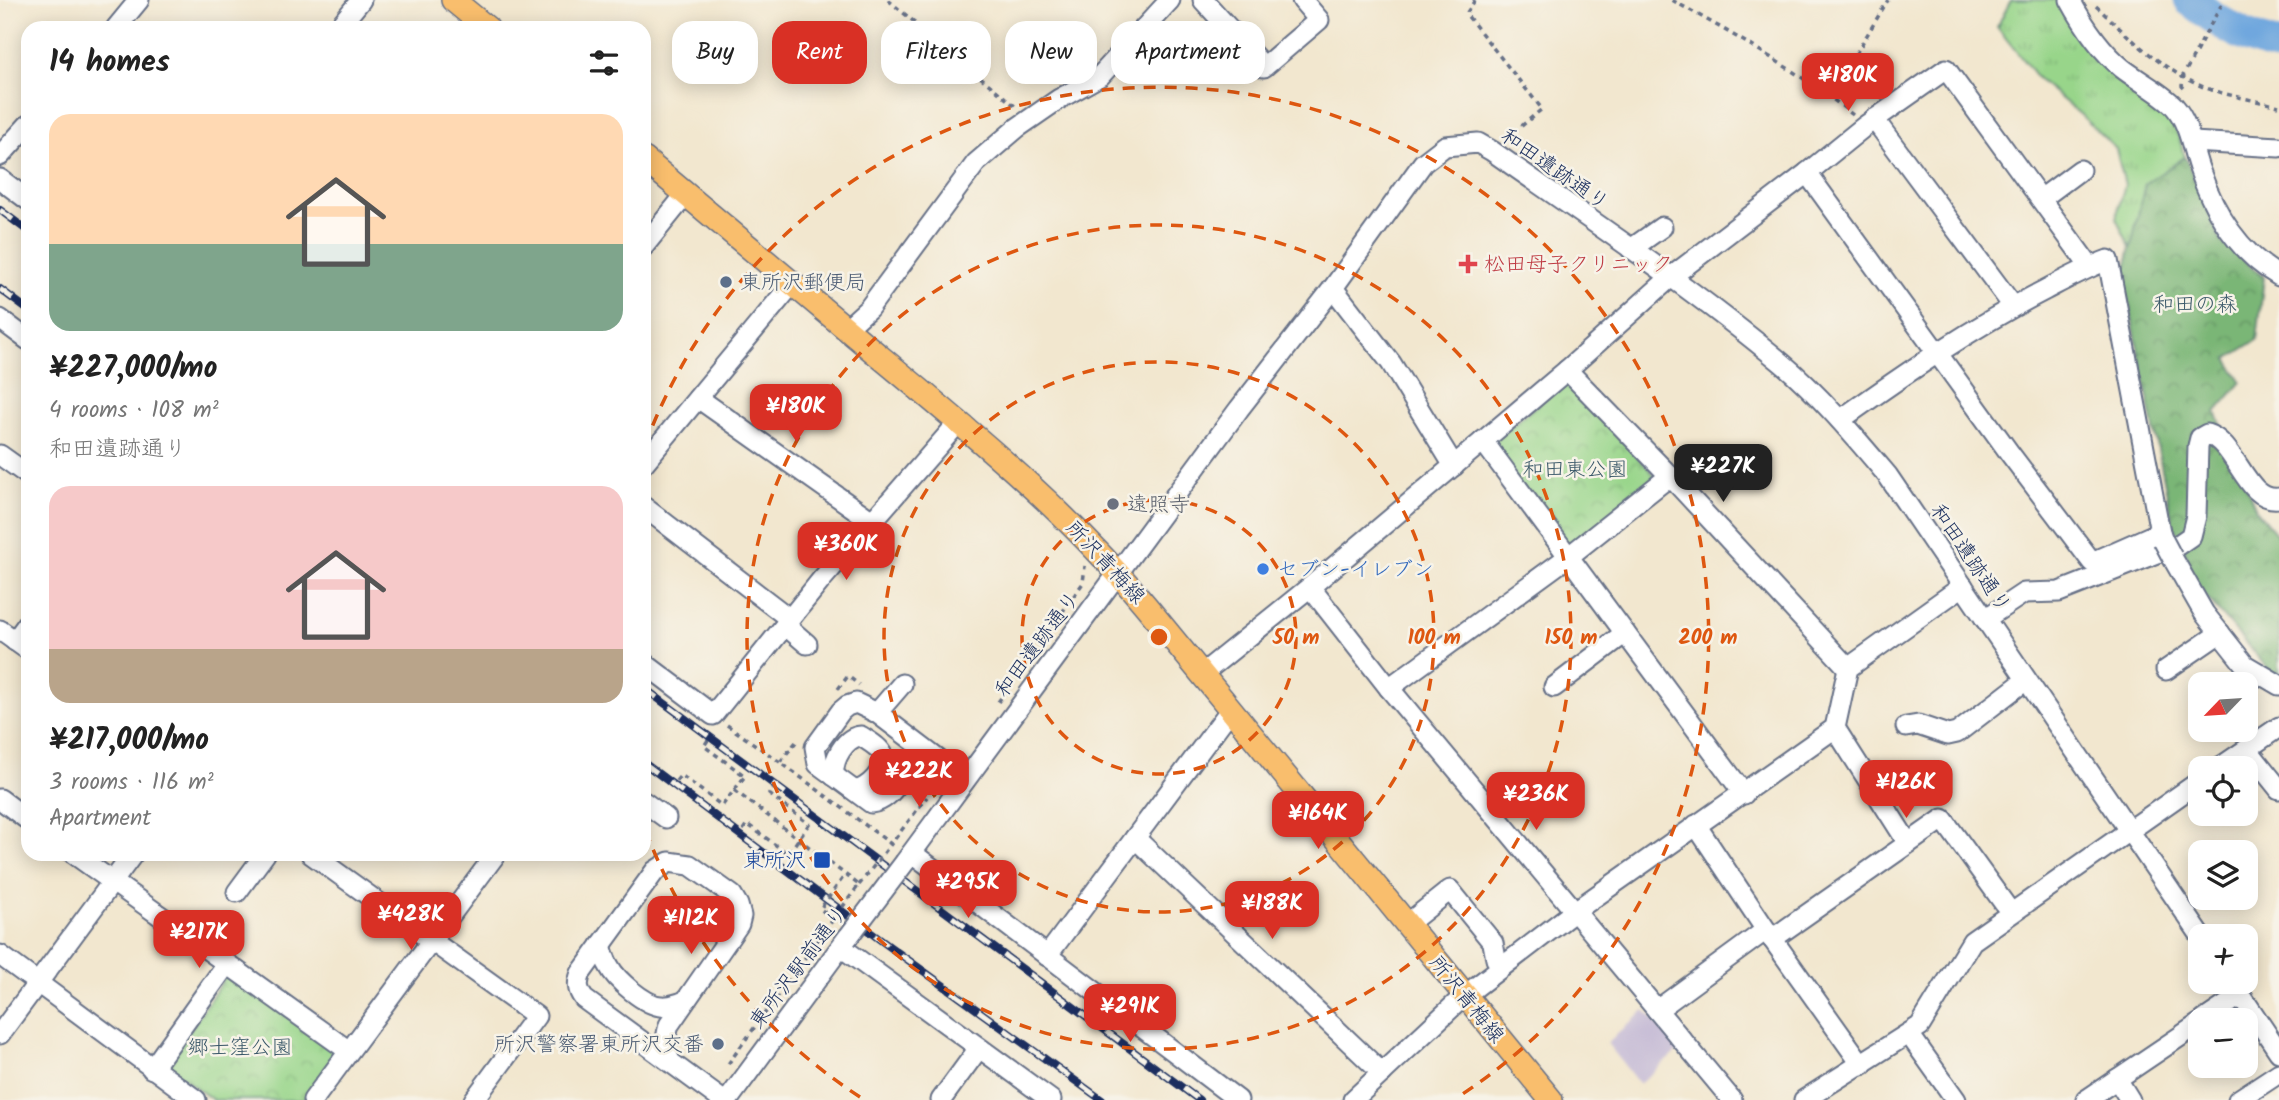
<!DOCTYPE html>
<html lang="en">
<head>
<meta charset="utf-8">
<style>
	:root { --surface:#fff; --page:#f6f6f6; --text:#222; --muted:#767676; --accent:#d93025 }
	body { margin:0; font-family:Kalam,"Klee One",sans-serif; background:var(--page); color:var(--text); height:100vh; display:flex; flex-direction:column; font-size:26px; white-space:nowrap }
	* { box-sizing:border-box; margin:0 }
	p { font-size:23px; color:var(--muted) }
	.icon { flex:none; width:38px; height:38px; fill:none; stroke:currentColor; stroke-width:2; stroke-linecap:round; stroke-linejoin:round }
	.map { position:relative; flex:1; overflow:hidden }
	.side { position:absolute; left:21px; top:21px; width:630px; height:840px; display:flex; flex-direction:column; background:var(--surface); border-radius:21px; box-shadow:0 4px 18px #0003 }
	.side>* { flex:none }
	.banner { position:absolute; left:672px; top:21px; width:665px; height:63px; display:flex; gap:14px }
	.needle { width:46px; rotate:245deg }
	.fabs { position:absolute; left:2188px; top:672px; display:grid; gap:14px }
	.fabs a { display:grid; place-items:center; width:70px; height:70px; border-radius:14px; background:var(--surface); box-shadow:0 4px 18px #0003; font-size:35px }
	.price { position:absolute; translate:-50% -60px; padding:0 16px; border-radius:14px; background:var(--accent); color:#fff; font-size:23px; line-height:46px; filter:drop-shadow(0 2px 4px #0008) }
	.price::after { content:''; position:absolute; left:50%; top:42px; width:21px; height:16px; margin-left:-10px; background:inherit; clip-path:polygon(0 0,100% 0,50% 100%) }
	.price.active { background:#222; color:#fff }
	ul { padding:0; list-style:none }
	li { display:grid; align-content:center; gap:14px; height:371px; padding:0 28px }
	li span { display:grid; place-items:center; height:217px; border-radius:21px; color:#555 }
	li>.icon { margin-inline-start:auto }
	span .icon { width:126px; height:126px; fill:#fffc; stroke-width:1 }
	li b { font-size:30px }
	h2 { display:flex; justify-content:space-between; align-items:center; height:84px; padding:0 28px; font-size:30px }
	.tag { padding:0 24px; border-radius:21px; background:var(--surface); box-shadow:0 4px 18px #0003; font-size:24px; line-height:63px }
	.tag.active { background:var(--accent); color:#fff }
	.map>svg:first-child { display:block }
	.industrial { fill:#c9bfd7 }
	.grass { fill:url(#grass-tufts); stroke:#5a8274; stroke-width:2 }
	.forest { fill:url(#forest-crowns); stroke:#4a726a; stroke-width:2 }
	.park { fill:url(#park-crowns); stroke:#5a8274; stroke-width:2 }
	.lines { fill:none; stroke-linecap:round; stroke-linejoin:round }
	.river { stroke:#70a7de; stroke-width:33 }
	.minor-casing { stroke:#666f86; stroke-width:23 }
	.major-casing { stroke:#666f86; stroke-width:26 }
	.path { stroke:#666f86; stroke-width:3.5; stroke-dasharray:5 5; stroke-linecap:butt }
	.minor { stroke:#fff; stroke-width:19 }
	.major { stroke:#f9be6d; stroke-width:23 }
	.rail-casing { stroke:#1b2f5e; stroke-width:8 }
	.rail { stroke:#f7f3e8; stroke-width:5; stroke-dasharray:16; stroke-linecap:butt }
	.minor-bridge-casing { stroke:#666f86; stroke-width:23; stroke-linecap:butt }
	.path-bridge { stroke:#666f86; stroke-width:3.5; stroke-dasharray:5 5; stroke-linecap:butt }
	.minor-bridge { stroke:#fff; stroke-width:19 }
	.ring { fill:none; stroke:#de5710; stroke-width:3.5; stroke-dasharray:12 9 }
	.health-dot { fill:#e0444e; stroke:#f7f3e8; stroke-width:2.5 }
	.service-dot { fill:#5c6f8a; stroke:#f7f3e8; stroke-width:2.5 }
	.worship-dot { fill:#6b7280; stroke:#f7f3e8; stroke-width:2.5 }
	.shop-dot { fill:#3f7fe0; stroke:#f7f3e8; stroke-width:2.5 }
	.transit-dot { fill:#1a4fb4; stroke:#f7f3e8; stroke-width:2.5 }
	.labels { text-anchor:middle; stroke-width:5; stroke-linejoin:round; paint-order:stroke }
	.street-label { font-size:21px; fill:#1b2f5e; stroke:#f7f3e8 }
	.health-label { font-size:21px; fill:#be3a42; stroke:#f7f3e8; text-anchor:start }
	.service-label { font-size:21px; fill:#4e5e75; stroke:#f7f3e8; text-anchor:start }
	.park-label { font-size:21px; fill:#3a5869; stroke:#f7f3e8 }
	.worship-label { font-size:21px; fill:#5b616d; stroke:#f7f3e8; text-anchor:start }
	.shop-label { font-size:21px; fill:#366cbe; stroke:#f7f3e8; text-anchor:start }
	.transit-label { font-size:21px; fill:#164399; stroke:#f7f3e8; text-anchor:end }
	.centre { fill:#de5710; stroke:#f7f3e8; stroke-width:3.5 }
	.ring-label { font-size:21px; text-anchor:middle; font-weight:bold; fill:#de5710; stroke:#f7f3e8; stroke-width:5; stroke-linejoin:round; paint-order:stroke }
</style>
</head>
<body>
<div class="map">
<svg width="2279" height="1100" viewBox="0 0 2279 1100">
	<defs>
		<pattern id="grass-tufts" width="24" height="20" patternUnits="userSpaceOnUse" patternTransform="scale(1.75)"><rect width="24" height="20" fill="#98d58a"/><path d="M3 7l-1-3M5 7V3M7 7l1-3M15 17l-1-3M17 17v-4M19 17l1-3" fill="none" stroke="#82b77a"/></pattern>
		<pattern id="forest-crowns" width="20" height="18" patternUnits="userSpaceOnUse" patternTransform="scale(1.75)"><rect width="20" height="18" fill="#7ab676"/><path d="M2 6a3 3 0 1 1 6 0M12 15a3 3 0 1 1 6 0" fill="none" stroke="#639464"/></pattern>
		<pattern id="park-crowns" width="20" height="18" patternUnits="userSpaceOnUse" patternTransform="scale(1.75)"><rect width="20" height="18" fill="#98d58a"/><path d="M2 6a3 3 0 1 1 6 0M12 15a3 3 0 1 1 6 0" fill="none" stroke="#82b77a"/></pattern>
	</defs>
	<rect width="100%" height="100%" fill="#f7f3e8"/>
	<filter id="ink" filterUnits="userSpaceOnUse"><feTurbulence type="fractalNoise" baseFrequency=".0143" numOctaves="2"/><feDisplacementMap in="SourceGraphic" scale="14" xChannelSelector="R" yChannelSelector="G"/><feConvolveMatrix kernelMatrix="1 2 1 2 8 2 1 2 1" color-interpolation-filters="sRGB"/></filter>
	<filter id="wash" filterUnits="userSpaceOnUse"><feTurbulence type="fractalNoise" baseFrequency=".00686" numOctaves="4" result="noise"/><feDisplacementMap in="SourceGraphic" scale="28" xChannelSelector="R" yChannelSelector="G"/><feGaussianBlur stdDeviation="1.57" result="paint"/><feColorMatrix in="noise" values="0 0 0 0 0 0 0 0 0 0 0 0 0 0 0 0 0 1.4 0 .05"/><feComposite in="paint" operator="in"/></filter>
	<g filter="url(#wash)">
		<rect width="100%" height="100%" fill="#f2e7cf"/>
		<path class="industrial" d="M1645 1010 1679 1050 1639 1084 1607 1043Z"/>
		<path class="grass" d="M2011 0H2059L2079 37 2125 83 2163 110 2174 123 2185 157 2145 184 2132 251 2116 218 2125 185 2116 149 2081 115 2039 80 1997 27Z"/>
		<path class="forest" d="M2185 157 2221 242 2264 277 2257 340 2227 359 2242 382 2216 412 2256 510 2279 537V675L2268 669 2200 590 2172 520 2124 278 2145 184Z"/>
		<g class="park">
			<path d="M1567 380 1658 479 1567 551 1490 444Z"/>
			<path d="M231 975 334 1049 335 1057 303 1100H213L166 1066 225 977Z"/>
		</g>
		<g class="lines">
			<path class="river" d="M2190 0C2221 24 2241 37 2279 47"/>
		</g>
	</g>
	<g filter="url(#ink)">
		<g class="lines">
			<defs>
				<g id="minor">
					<path d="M1203 0 1264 67 1319 20 1302 0"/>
					<path d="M2070 0C2083 24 2100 50 2122 68 2137 80 2162 93 2174 106 2190 124 2192 150 2200 171 2215 214 2239 253 2279 276"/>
					<path d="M116 28 139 0"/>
					<path d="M338 28 361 0"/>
					<path d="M1874 119 2013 306"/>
					<path d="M2193 142 2279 147"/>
					<path d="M0 156 28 125"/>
					<path d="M1807 173 2011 455 2092 562 2160 532 2163 540"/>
					<path d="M0 179 28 200"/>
					<path d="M2041 199 2080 170"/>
					<path d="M644 246 686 194"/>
					<path d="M1631 249 1662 227"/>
					<path d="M1333 288 1391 363 1454 466"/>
					<path d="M0 319 28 340"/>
					<path d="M846 329 869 308 976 163 1017 128 1059 99 1100 76 1170 0"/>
					<path d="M1567 370 1670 476 1848 668"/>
					<path d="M698 398 872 521"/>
					<path d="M1840 420C1906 373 1973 327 2045 290 2066 279 2086 268 2108 260L2160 532"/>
					<path d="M1483 441 1744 794"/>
					<path d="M0 455 28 475"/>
					<path d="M644 463 792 284"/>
					<path d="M644 507 790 619"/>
					<path d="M2172 557 2204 613 2245 665 2279 685"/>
					<path d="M1310 587 1389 688 1732 1100"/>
					<path d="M1985 619 2024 593 2059 592 2178 545 2191 536 2196 516 2198 446 2200 438 2207 434C2237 443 2246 503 2279 498"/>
					<path d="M785 625 807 644"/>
					<path d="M0 630 28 650"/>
					<path d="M15 641 28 623"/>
					<path d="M644 663 713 715 822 579 958 423"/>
					<path d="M2166 670 2220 633"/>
					<path d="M1202 674 1310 587 1483 441 1567 370 1671 277 1807 173 1865 126 1946 69 2090 267"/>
					<path d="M1554 687 1625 633"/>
					<path d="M1389 688 1568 557 1670 476"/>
					<path d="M877 713 902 684"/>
					<path d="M1906 727 1918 725 1948 735 1957 733 2026 680"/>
					<path d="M1835 728 1908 843"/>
					<path d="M2247 749 2279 789"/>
					<path d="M949 767 922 760C902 769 894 801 871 803L818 764 815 747 841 711 847 706 856 703 877 713 965 780"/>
					<path d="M2219 768 2279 727"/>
					<path d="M834 776C832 760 845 737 861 736 868 741 880 747 883 755 888 769 867 791 854 790"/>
					<path d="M0 799 28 820"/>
					<path d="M644 802 666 818"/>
					<path d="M1696 825 1766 930 1862 1065"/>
					<path d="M1135 838 1382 1073"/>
					<path d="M912 853 1238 1100"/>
					<path d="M74 854 349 1051"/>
					<path d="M311 854 536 1016 474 1100"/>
					<path d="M905 862 1239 409 1333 288 1423 163 1445 146 1478 143 1492 151C1590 220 1690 286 1782 363 1821 396 1855 437 1888 476L2201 936"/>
					<path d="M237 892 265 854"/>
					<path d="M1406 925 1450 890 1493 943 1496 959 1502 967"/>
					<path d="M1772 939 1943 819 2011 913"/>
					<path d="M601 945C603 952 605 960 609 966 616 980 645 1005 661 1006 669 1007 676 1004 683 1002"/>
					<path d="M841 947 1051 1100"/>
					<path d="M0 955 196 1100"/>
					<path d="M1047 956 1231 709"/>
					<path d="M2232 982 2279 1052"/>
					<path d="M1657 1010 1766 930"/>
					<path d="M2204 1020 2241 995"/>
					<path d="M0 1034 133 854"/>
					<path d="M1909 1034 1956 1100"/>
					<path d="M671 1063C664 1050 665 1040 669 1025L739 924 741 916 738 905 732 895 690 865 669 862 655 871 581 973C577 983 577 990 584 999L722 1100"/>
					<path d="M152 1069 226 965"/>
					<path d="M2117 1079 2130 1100"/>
					<path d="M313 1100 496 854"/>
					<path d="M728 1100 848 937"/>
					<path d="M941 1100 979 1048"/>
					<path d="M1353 1100 1464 996 1575 911 1835 728 1848 668 1963 586"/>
					<path d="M1804 1100 1920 1026 1972 941 2200 781"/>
					<path d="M2086 1100 2200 1023"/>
					<path d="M2238 1100 2279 1073"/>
				</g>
				<g id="major">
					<path d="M453 0 487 28"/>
					<path d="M644 159C719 221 792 284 867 346 965 427 1065 508 1146 606L1551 1100"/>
				</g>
			</defs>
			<use href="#minor" class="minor-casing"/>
			<use href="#major" class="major-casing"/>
			<g class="path">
				<path d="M888 0 1015 106"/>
				<path d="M1475 0 1466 14 1542 109 1507 138"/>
				<path d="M1672 0C1734 35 1797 70 1853 115"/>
				<path d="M2096 6C2130 38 2169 77 2215 91 2236 97 2258 101 2279 106"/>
				<path d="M2184 88 2182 86 2183 76 2224 0"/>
				<path d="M1830 97 1888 0"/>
				<path d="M838 689 848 676 859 685"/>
				<path d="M998 702 1083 583 1085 566"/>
				<path d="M727 725 780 762"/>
				<path d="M796 742 780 762 891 844 927 797"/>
				<path d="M676 781 681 775 722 806 745 776 704 746 708 740"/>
				<path d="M743 830 747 824 788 854 809 824 769 794 773 789"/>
				<path d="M728 1064 823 933"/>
			</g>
			<use href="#minor" class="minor"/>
			<use href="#major" class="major"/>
			<defs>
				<g id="rail">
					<path d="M0 210 28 231"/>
					<path d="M0 289 28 310"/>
					<path d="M644 688 1199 1100"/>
					<path d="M644 763 886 944 1102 1100"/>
				</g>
			</defs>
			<use href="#rail" class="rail-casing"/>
			<use href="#rail" class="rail"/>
			<defs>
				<g id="minor-bridge">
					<path d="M2163 540 2172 557"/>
					<path d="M849 936 905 862"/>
				</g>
			</defs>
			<use href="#minor-bridge" class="minor-bridge-casing"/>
			<g class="path-bridge">
				<path d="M734 790 859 885 823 933"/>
				<path d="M859 885 891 844"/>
				<path d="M834 919 820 909 845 875"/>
			</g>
			<use href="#minor-bridge" class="minor-bridge"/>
		</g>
	</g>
	<g class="ring">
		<circle cx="1159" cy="637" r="137"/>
		<circle cx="1159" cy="637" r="275"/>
		<circle cx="1159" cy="637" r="412"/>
		<path d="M860 1097A549 549 0 0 1 645 829M645 445A549 549 0 1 1 1458 1097"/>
	</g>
	<path class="health-dot" d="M1464.5 253.5h7v7h7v7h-7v7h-7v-7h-7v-7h7z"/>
	<g class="service-dot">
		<circle cx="726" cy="282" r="7"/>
		<circle cx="718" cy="1044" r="7"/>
	</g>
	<circle class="worship-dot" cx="1113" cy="504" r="7"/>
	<circle class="shop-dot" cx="1263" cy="569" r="7"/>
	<rect class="transit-dot" x="813" y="851" width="18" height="18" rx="3.5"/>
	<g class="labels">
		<g class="street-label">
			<text transform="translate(1555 169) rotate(35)" y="7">和田遺跡通り</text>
			<text transform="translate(1971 558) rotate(56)" y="7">和田遺跡通り</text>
			<text transform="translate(1106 562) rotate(47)" y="7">所沢青梅線</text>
			<text transform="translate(1037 644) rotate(-53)" y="7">和田遺跡通り</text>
			<text transform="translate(798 967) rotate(-53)" y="7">東所沢駅前通り</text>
			<text transform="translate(1467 999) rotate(51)" y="7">所沢青梅線</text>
		</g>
		<g class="health-label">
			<text x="1484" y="271">松田母子クリニック</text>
		</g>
		<g class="service-label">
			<text x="740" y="289">東所沢郵便局</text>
			<text x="704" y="1051" text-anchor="end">所沢警察署東所沢交番</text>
		</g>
		<g class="park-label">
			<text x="2195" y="311">和田の森</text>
			<text x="1575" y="476">和田東公園</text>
			<text x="240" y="1054">郷士窪公園</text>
		</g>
		<g class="worship-label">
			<text x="1127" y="511">遠照寺</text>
		</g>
		<g class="shop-label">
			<text x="1277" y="576">セブン-イレブン</text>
		</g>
		<g class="transit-label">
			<text x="806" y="867">東所沢</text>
		</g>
	</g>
	<circle cx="1159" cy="637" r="10" class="centre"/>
	<g class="ring-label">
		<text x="1296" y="644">50 m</text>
		<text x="1434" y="644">100 m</text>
		<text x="1571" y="644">150 m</text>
		<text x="1708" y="644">200 m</text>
	</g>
</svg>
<div class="fabs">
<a><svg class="needle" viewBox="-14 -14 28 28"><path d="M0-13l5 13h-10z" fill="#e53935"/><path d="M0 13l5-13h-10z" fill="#767676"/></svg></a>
<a><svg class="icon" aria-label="locate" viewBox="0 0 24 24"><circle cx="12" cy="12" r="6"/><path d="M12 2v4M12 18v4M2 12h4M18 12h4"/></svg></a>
<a><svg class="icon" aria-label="layers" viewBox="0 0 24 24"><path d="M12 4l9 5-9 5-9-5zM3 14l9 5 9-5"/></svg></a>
<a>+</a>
<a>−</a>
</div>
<b class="price" style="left:1848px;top:113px">¥180K</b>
<b class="price" style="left:796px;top:444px">¥180K</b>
<b class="price active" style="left:1723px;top:504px">¥227K</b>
<b class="price" style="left:846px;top:582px">¥360K</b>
<b class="price" style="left:919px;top:809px">¥222K</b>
<b class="price" style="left:1906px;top:820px">¥126K</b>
<b class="price" style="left:1536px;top:832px">¥236K</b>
<b class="price" style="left:1318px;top:851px">¥164K</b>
<b class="price" style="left:968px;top:920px">¥295K</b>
<b class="price" style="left:1272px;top:941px">¥188K</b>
<b class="price" style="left:411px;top:952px">¥428K</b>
<b class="price" style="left:691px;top:956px">¥112K</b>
<b class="price" style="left:199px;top:970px">¥217K</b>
<b class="price" style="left:1130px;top:1044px">¥291K</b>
<div class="banner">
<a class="tag">Buy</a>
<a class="tag active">Rent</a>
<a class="tag">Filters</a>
<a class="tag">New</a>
<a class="tag">Apartment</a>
</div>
<section class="side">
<h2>14 homes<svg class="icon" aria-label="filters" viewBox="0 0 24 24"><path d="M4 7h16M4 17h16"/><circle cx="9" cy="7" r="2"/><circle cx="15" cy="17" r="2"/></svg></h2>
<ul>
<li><span style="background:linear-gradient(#ffd9b3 60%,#7fa58c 0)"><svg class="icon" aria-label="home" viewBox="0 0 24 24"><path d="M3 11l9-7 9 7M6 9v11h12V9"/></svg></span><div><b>¥227,000/mo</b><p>4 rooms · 108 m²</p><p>和田遺跡通り</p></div></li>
<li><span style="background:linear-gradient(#f6c9c9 75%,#b9a48a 0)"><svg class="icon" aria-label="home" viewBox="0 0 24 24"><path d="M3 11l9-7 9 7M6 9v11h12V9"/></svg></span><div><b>¥217,000/mo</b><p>3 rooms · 116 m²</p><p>Apartment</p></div></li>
</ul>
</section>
</div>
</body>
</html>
